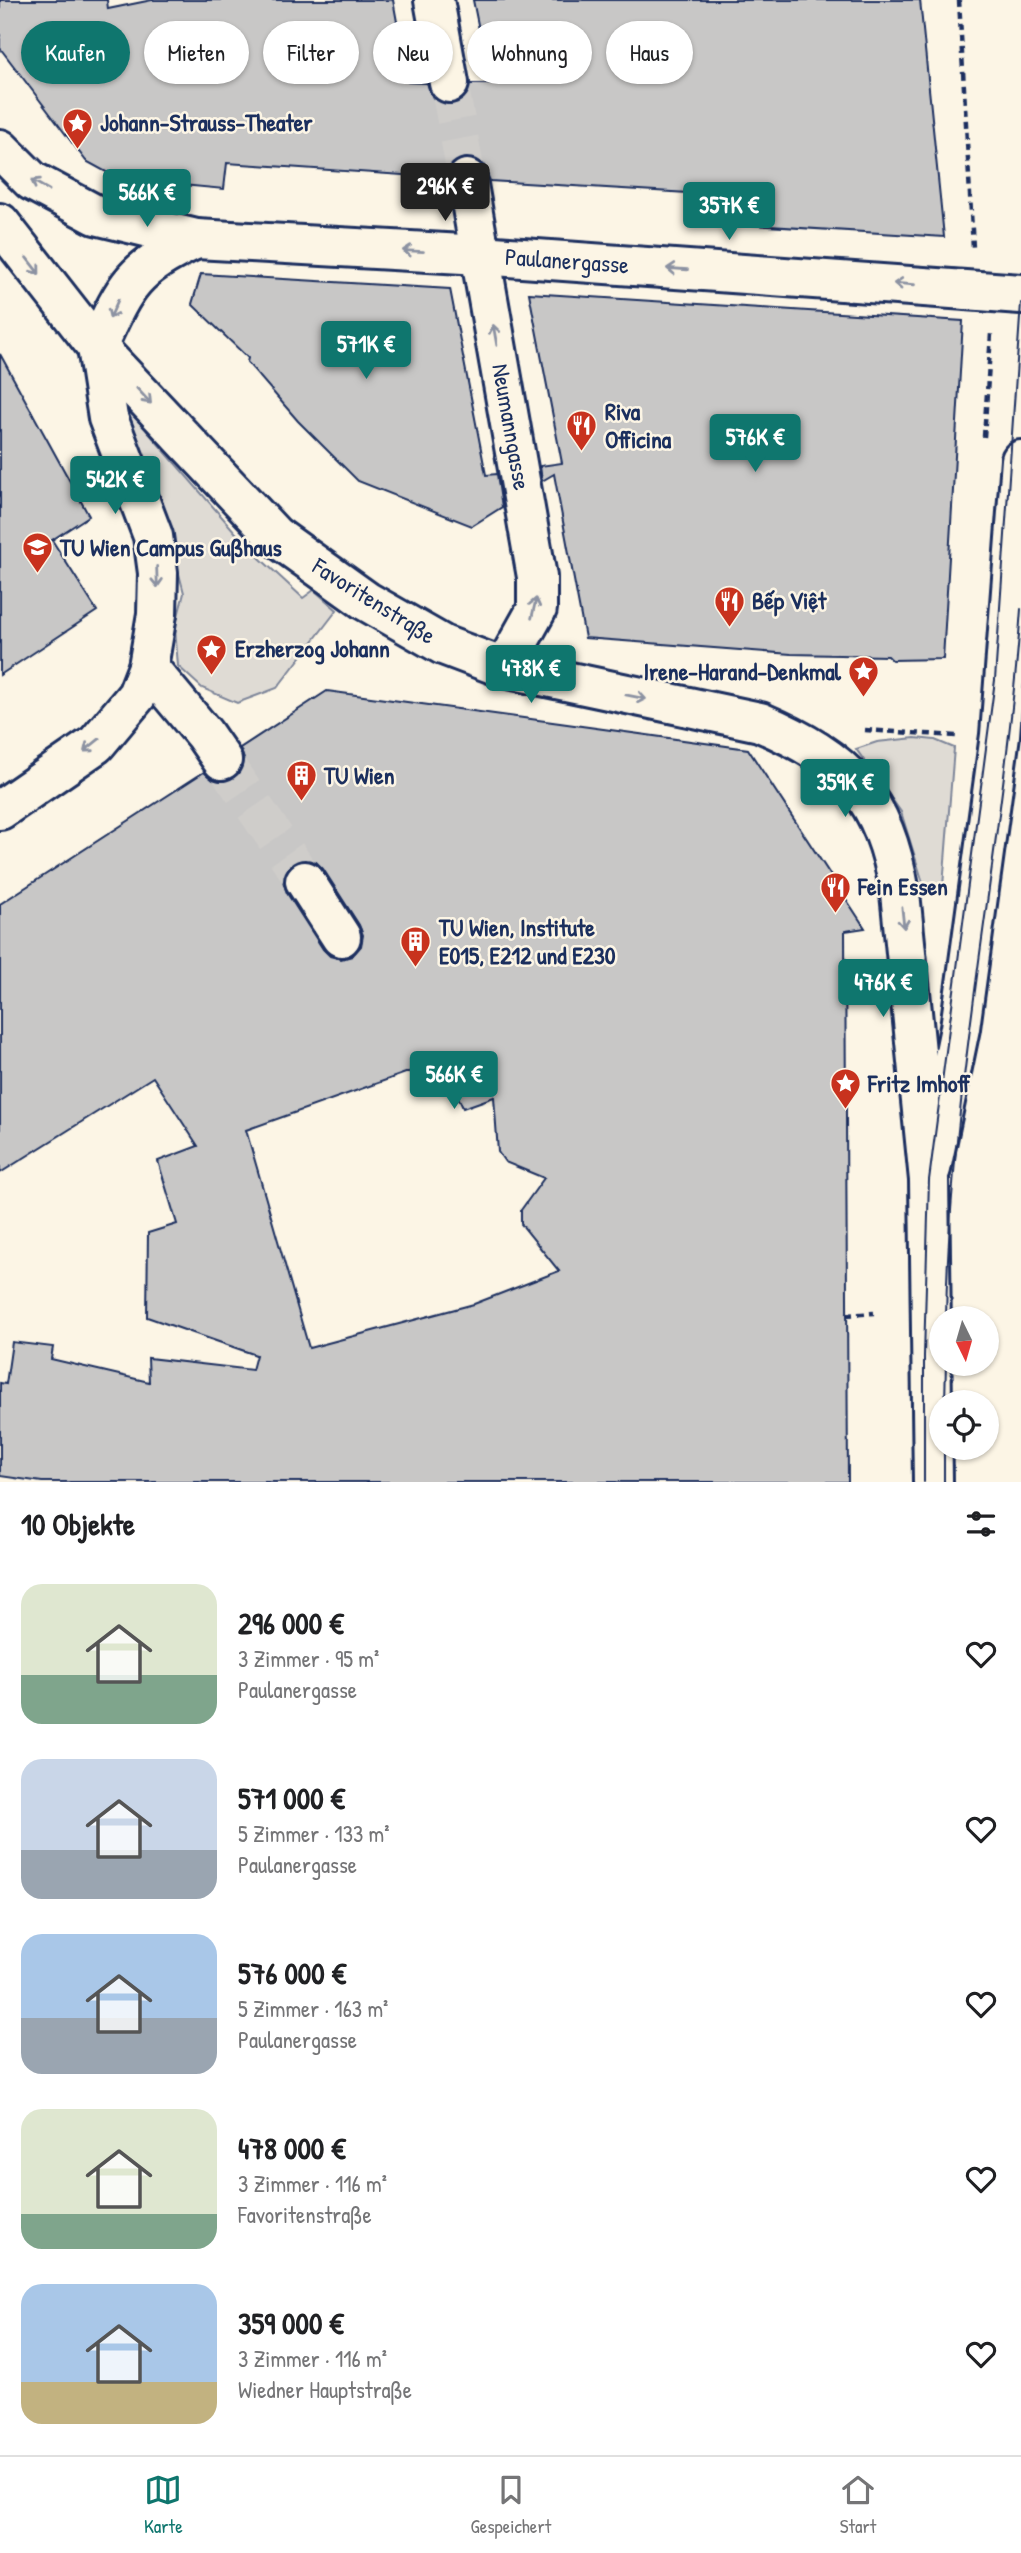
<!DOCTYPE html>
<html lang="de">
<head>
<meta charset="utf-8">
<style>
	:root { --surface:#fff; --page:#f2f2f2; --text:#202124; --muted:#757577; --line:#e0e0e0; --accent:#0f766e }
	body { margin:0; font-family:"Patrick Hand",sans-serif; background:var(--page); color:var(--text); height:100vh; display:flex; flex-direction:column; font-size:26px; white-space:nowrap }
	* { box-sizing:border-box; margin:0 }
	p { font-size:23px; color:var(--muted) }
	.icon { flex:none; width:38px; height:38px; fill:none; stroke:currentColor; stroke-width:2; stroke-linecap:round; stroke-linejoin:round }
	.map { position:relative; height:1482px; overflow:hidden }
	.drawer { display:flex; flex-direction:column; background:var(--surface); flex:1 }
	.drawer>* { flex:none }
	.top-card { position:absolute; left:21px; top:21px; width:980px; height:63px; display:flex; gap:14px }
	.needle { width:46px; rotate:175deg }
	.controls { position:absolute; left:929px; top:1306px; display:grid; gap:14px }
	.controls a { display:grid; place-items:center; width:70px; height:70px; border-radius:50%; background:var(--surface); box-shadow:0 2px 5px #0004; font-size:35px }
	.price { position:absolute; translate:-50% -60px; padding:0 16px; border-radius:7px; background:var(--accent); color:#fff; font-size:23px; line-height:46px; filter:drop-shadow(0 2px 4px #0008) }
	.price::after { content:''; position:absolute; left:50%; top:42px; width:21px; height:16px; margin-left:-10px; background:inherit; clip-path:polygon(0 0,100% 0,50% 100%) }
	.price.selected { background:#222; color:#fff }
	ul { padding:0; list-style:none }
	li { display:flex; align-items:center; gap:21px; height:175px; padding:0 21px }
	li span { display:grid; place-items:center; flex:none; width:196px; height:140px; border-radius:21px; color:#555 }
	li>.icon { margin-inline-start:auto }
	span .icon { width:84px; height:84px; fill:#fffc; stroke-width:1 }
	li b { font-size:30px }
	h2 { display:flex; justify-content:space-between; align-items:center; height:84px; padding:0 21px; font-size:30px }
	.pill { padding:0 24px; border-radius:32px; background:var(--surface); box-shadow:0 2px 5px #0004; font-size:24px; line-height:63px }
	.pill.selected { background:var(--accent); color:#fff }
	.tab-bar { display:flex; justify-content:space-around; align-items:center; height:98px; border-top:2px solid var(--line); background:var(--surface); font-size:19px; color:var(--muted) }
	.tab-bar a { display:grid; justify-items:center; gap:4px }
	.tab-bar .selected { color:var(--accent) }
	.map>svg:first-child { display:block }
	.green { fill:#dfdbd4; stroke:#7d8599; stroke-width:2 }
	.building { fill:#c8c7c6; stroke:#1b2f5e; stroke-width:2; fill-rule:evenodd }
	.lines { fill:none; stroke-linecap:round; stroke-linejoin:round }
	.minor-tunnel { stroke:#cfcdca; stroke-width:38; stroke-dasharray:38 19; stroke-linecap:butt }
	.minor-casing { stroke:#1b2f5e; stroke-width:44 }
	.major-casing { stroke:#1b2f5e; stroke-width:44 }
	.path { stroke:#1b2f5e; stroke-width:4.5; stroke-dasharray:7 5; stroke-linecap:butt }
	.minor { stroke:#fcf5e5; stroke-width:38 }
	.major { stroke:#fcf5e5; stroke-width:38 }
	.tram { stroke:#1b2f5e; stroke-width:2 }
	.oneway { stroke:#8c92a2 }
	.labels { text-anchor:middle; stroke-width:5; stroke-linejoin:round; paint-order:stroke }
	.poi-label { font-size:24px; font-weight:bold; fill:#1b2f5e; stroke:#fcf5e5; text-anchor:start }
	.street-label { font-size:24px; fill:#1b2f5e; stroke:#fcf5e5 }
</style>
</head>
<body>
<div class="map">
<svg width="1021" height="1482" viewBox="0 0 1021 1482">
	<rect width="100%" height="100%" fill="#fcf5e5"/>
	<filter id="ink" filterUnits="userSpaceOnUse"><feTurbulence type="fractalNoise" baseFrequency=".0143" numOctaves="2"/><feDisplacementMap in="SourceGraphic" scale="14" xChannelSelector="R" yChannelSelector="G"/><feConvolveMatrix kernelMatrix="1 2 1 2 8 2 1 2 1" color-interpolation-filters="sRGB"/></filter>
	<g filter="url(#ink)">
		<g class="green">
			<path d="M137 408 153 424 147 431 249 548 303 598 314 590 337 610 277 688 237 703 202 688 178 666 175 628 184 593 166 524 123 419Z"/>
			<path d="M915 738 935 740 954 748 943 886H924L901 812 856 749 877 742Z"/>
		</g>
		<g class="building">
			<path d="M0 0H107L108 9 152 0H393L408 82 427 83 433 98 442 104 452 105 464 99 470 84H490L473 0H920L944 237 704 222V194L490 181 483 164 475 159 464 157 452 163 446 178 227 163 224 189 119 179 86 161 0 48Z"/>
			<path d="M201 274 450 289 486 475 497 474 502 507 472 526 358 481 298 421 247 362 248 358 192 304Z"/>
			<path d="M529 293 963 321 943 659 892 660 888 656 791 654 585 638 554 474 542 481 540 466 562 463Z"/>
			<path d="M0 354 89 516 52 540 97 611 0 675Z"/>
			<path d="M327 691 748 749 865 928 845 931 848 1482H42L0 1476V1383L6 1384 12 1342 53 1347 51 1359 149 1382 148 1358 252 1370 256 1355 147 1317 148 1233 177 1224 158 1161 198 1146 153 1077 0 1173V904L204 772 213 780 224 782 234 778 242 769 244 759 240 748ZM305 859 316 862 323 869 359 925 363 935 361 946 352 956 341 959 330 956 323 949 287 893 283 881 286 870 294 862ZM442 1060 463 1108 494 1097 498 1152 505 1162 544 1178 521 1210V1224L559 1271 474 1304 309 1348 246 1130Z"/>
		</g>
		<g class="lines">
			<g class="minor-tunnel">
				<path d="M449 83 467 179"/>
				<path d="M222 760 305 881"/>
			</g>
			<defs>
				<g id="minor">
					<path d="M434 0 449 83"/>
					<path d="M467 179 537 577V609L504 668"/>
					<path d="M148 667 204 734 222 760"/>
					<path d="M0 810 96 744 137 695 148 667 157 614 158 573 153 536 108 418 97 347"/>
					<path d="M305 881 341 937"/>
					<path d="M931 1169 960 1028 1000 735 1021 460"/>
				</g>
				<g id="major">
					<path d="M0 149 32 181 96 215 196 239 481 255 1021 294"/>
					<path d="M0 223 97 347 275 536 366 601 443 645 504 668 760 722C848 760 884 797 900 893L929 1180 933 1482"/>
					<path d="M97 347C126 284 132 269 196 239"/>
				</g>
			</defs>
			<use href="#minor" class="minor-casing"/>
			<use href="#major" class="major-casing"/>
			<g class="path">
				<path d="M959 0 973 248"/>
				<path d="M984 437 991 334"/>
				<path d="M865 730 957 736"/>
				<path d="M846 1315 874 1313"/>
			</g>
			<use href="#minor" class="minor"/>
			<use href="#major" class="major"/>
			<g class="tram">
				<path d="M946 1318C950 1080 1004 846 1021 609"/>
				<path d="M945 1402 946 1363"/>
				<path d="M944 1447V1482"/>
				<path d="M924 1482V1356L929 1180 995 680 1021 303"/>
			</g>
		</g>
		<defs><path id="oneway-shaft" d="M-6 0H5M1.5-3L5.5 0L1.5 3" fill="none" stroke-width="1.6" stroke-linecap="round" stroke-linejoin="round" transform="scale(1.75)"/></defs>
		<g class="oneway">
			<use href="#oneway-shaft" transform="translate(40 185) rotate(-150)"/>
			<use href="#oneway-shaft" transform="translate(413 251) rotate(-177)"/>
			<use href="#oneway-shaft" transform="translate(33 266) rotate(52)"/>
			<use href="#oneway-shaft" transform="translate(677 269) rotate(-176)"/>
			<use href="#oneway-shaft" transform="translate(904 284) rotate(-176)"/>
			<use href="#oneway-shaft" transform="translate(114 309) rotate(114)"/>
			<use href="#oneway-shaft" transform="translate(495 335) rotate(-100)"/>
			<use href="#oneway-shaft" transform="translate(144 396) rotate(47)"/>
			<use href="#oneway-shaft" transform="translate(157 577) rotate(88)"/>
			<use href="#oneway-shaft" transform="translate(534 608) rotate(-77)"/>
			<use href="#oneway-shaft" transform="translate(636 697) rotate(11)"/>
			<use href="#oneway-shaft" transform="translate(92 745) rotate(141)"/>
			<use href="#oneway-shaft" transform="translate(903 918) rotate(84)"/>
		</g>
	</g>
	<defs>
		<symbol id="sight-pin" viewBox="-11 -11 22 30"><path d="M0 17L-7.5 6A9.5 9.5 0 1 1 7.5 6Z" fill="#c8321e" stroke="#fcf5e5"/><path d="M0-6L1.8-2.2L6-1.7L2.9 1.2L3.7 5.4L0 3.3L-3.7 5.4L-2.9 1.2L-6-1.7L-1.8-2.2Z" fill="#fff"/></symbol>
		<symbol id="restaurant-pin" viewBox="-11 -11 22 30"><path d="M0 17L-7.5 6A9.5 9.5 0 1 1 7.5 6Z" fill="#c8321e" stroke="#fcf5e5"/><path d="M-5-6h1v4h1v-4h1v4h1v-4h1v5L-1.5 .5V6h-2V.5L-5-1ZM5-6V6H3V1.5H1.5Q1.5-4 5-6Z" fill="#fff"/></symbol>
		<symbol id="university-pin" viewBox="-11 -11 22 30"><path d="M0 17L-7.5 6A9.5 9.5 0 1 1 7.5 6Z" fill="#c8321e" stroke="#fcf5e5"/><path d="M0-5L7-2L0 1L-7-2ZM-4 1L0 2.5L4 1V4Q0 6-4 4Z" fill="#fff"/></symbol>
		<symbol id="building-pin" viewBox="-11 -11 22 30"><path d="M0 17L-7.5 6A9.5 9.5 0 1 1 7.5 6Z" fill="#c8321e" stroke="#fcf5e5"/><path d="M-4-6H4V6H1V3H-1V6H-4ZM-2.5-4.3h1.7v1.8h-1.7ZM.8-4.3h1.7v1.8H.8ZM-2.5-1h1.7V.8h-1.7ZM.8-1h1.7V.8H.8Z" fill="#fff"/></symbol>
	</defs>
	<g fill-rule="evenodd">
		<use href="#sight-pin" x="60" y="106" width="35" height="47"/>
		<use href="#restaurant-pin" x="564" y="408" width="35" height="47"/>
		<use href="#university-pin" x="20" y="530" width="35" height="47"/>
		<use href="#restaurant-pin" x="712" y="584" width="35" height="47"/>
		<use href="#sight-pin" x="194" y="632" width="35" height="47"/>
		<use href="#sight-pin" x="846" y="654" width="35" height="47"/>
		<use href="#building-pin" x="284" y="758" width="35" height="47"/>
		<use href="#restaurant-pin" x="818" y="870" width="35" height="47"/>
		<use href="#building-pin" x="398" y="924" width="35" height="47"/>
		<use href="#sight-pin" x="828" y="1066" width="35" height="47"/>
	</g>
	<g class="labels">
		<g class="poi-label">
			<text x="100" y="131">Johann-Strauss-Theater</text>
			<text x="605" y="420">Riva<tspan x="605" dy="28">Officina</tspan></text>
			<text x="60" y="556">TU Wien Campus Gußhaus</text>
			<text x="752" y="609">Bếp Việt</text>
			<text x="235" y="657">Erzherzog Johann</text>
			<text x="841" y="680" text-anchor="end">Irene-Harand-Denkmal</text>
			<text x="324" y="784">TU Wien</text>
			<text x="858" y="895">Fein Essen</text>
			<text x="439" y="936">TU Wien, Institute<tspan x="439" dy="28">E015, E212 und E230</tspan></text>
			<text x="868" y="1092">Fritz Imhoff</text>
		</g>
		<g class="street-label">
			<text transform="translate(567 261) rotate(4)" y="8">Paulanergasse</text>
			<text transform="translate(511 427) rotate(80)" y="8">Neumanngasse</text>
			<text transform="translate(374 601) rotate(32)" y="8">Favoritenstraße</text>
		</g>
	</g>
</svg>
<div class="controls">
<a><svg class="needle" viewBox="-14 -14 28 28"><path d="M0-13l5 13h-10z" fill="#e53935"/><path d="M0 13l5-13h-10z" fill="#757577"/></svg></a>
<a><svg class="icon" aria-label="locate" viewBox="0 0 24 24"><circle cx="12" cy="12" r="6"/><path d="M12 2v4M12 18v4M2 12h4M18 12h4"/></svg></a>
</div>
<b class="price selected" style="left:445px;top:223px">296K €</b>
<b class="price" style="left:147px;top:229px">566K €</b>
<b class="price" style="left:729px;top:242px">357K €</b>
<b class="price" style="left:366px;top:381px">571K €</b>
<b class="price" style="left:755px;top:474px">576K €</b>
<b class="price" style="left:115px;top:516px">542K €</b>
<b class="price" style="left:531px;top:705px">478K €</b>
<b class="price" style="left:845px;top:819px">359K €</b>
<b class="price" style="left:883px;top:1019px">476K €</b>
<b class="price" style="left:454px;top:1111px">566K €</b>
<div class="top-card">
<a class="pill selected">Kaufen</a>
<a class="pill">Mieten</a>
<a class="pill">Filter</a>
<a class="pill">Neu</a>
<a class="pill">Wohnung</a>
<a class="pill">Haus</a>
</div>
</div>
<section class="drawer">
<h2>10 Objekte<svg class="icon" aria-label="filters" viewBox="0 0 24 24"><path d="M4 7h16M4 17h16"/><circle cx="9" cy="7" r="2"/><circle cx="15" cy="17" r="2"/></svg></h2>
<ul>
<li><span style="background:linear-gradient(#dfe7d0 65%,#7fa58c 0)"><svg class="icon" aria-label="home" viewBox="0 0 24 24"><path d="M3 11l9-7 9 7M6 9v11h12V9"/></svg></span><div><b>296 000 €</b><p>3 Zimmer · 95 m²</p><p>Paulanergasse</p></div><svg class="icon" aria-label="heart" viewBox="0 0 24 24"><path d="M12 20l-8-8c-3-5 5-10 8-4 3-6 11-1 8 4z"/></svg></li>
<li><span style="background:linear-gradient(#c9d6e8 65%,#9aa5b1 0)"><svg class="icon" aria-label="home" viewBox="0 0 24 24"><path d="M3 11l9-7 9 7M6 9v11h12V9"/></svg></span><div><b>571 000 €</b><p>5 Zimmer · 133 m²</p><p>Paulanergasse</p></div><svg class="icon" aria-label="heart" viewBox="0 0 24 24"><path d="M12 20l-8-8c-3-5 5-10 8-4 3-6 11-1 8 4z"/></svg></li>
<li><span style="background:linear-gradient(#a9c7e8 60%,#9aa5b1 0)"><svg class="icon" aria-label="home" viewBox="0 0 24 24"><path d="M3 11l9-7 9 7M6 9v11h12V9"/></svg></span><div><b>576 000 €</b><p>5 Zimmer · 163 m²</p><p>Paulanergasse</p></div><svg class="icon" aria-label="heart" viewBox="0 0 24 24"><path d="M12 20l-8-8c-3-5 5-10 8-4 3-6 11-1 8 4z"/></svg></li>
<li><span style="background:linear-gradient(#dfe7d0 75%,#7fa58c 0)"><svg class="icon" aria-label="home" viewBox="0 0 24 24"><path d="M3 11l9-7 9 7M6 9v11h12V9"/></svg></span><div><b>478 000 €</b><p>3 Zimmer · 116 m²</p><p>Favoritenstraße</p></div><svg class="icon" aria-label="heart" viewBox="0 0 24 24"><path d="M12 20l-8-8c-3-5 5-10 8-4 3-6 11-1 8 4z"/></svg></li>
<li><span style="background:linear-gradient(#a9c7e8 70%,#c2b280 0)"><svg class="icon" aria-label="home" viewBox="0 0 24 24"><path d="M3 11l9-7 9 7M6 9v11h12V9"/></svg></span><div><b>359 000 €</b><p>3 Zimmer · 116 m²</p><p>Wiedner Hauptstraße</p></div><svg class="icon" aria-label="heart" viewBox="0 0 24 24"><path d="M12 20l-8-8c-3-5 5-10 8-4 3-6 11-1 8 4z"/></svg></li>
</ul>
</section>
<nav class="tab-bar">
<a class="selected"><svg class="icon" aria-label="map" viewBox="0 0 24 24"><path d="M3 6l6-2 6 2 6-2v14l-6 2-6-2-6 2zM9 4v14M15 6v14"/></svg>Karte</a>
<a><svg class="icon" aria-label="saved" viewBox="0 0 24 24"><path d="M7 4h10v16l-5-4-5 4z"/></svg>Gespeichert</a>
<a><svg class="icon" aria-label="home" viewBox="0 0 24 24"><path d="M3 11l9-7 9 7M6 9v11h12V9"/></svg>Start</a>
</nav>
</body>
</html>
